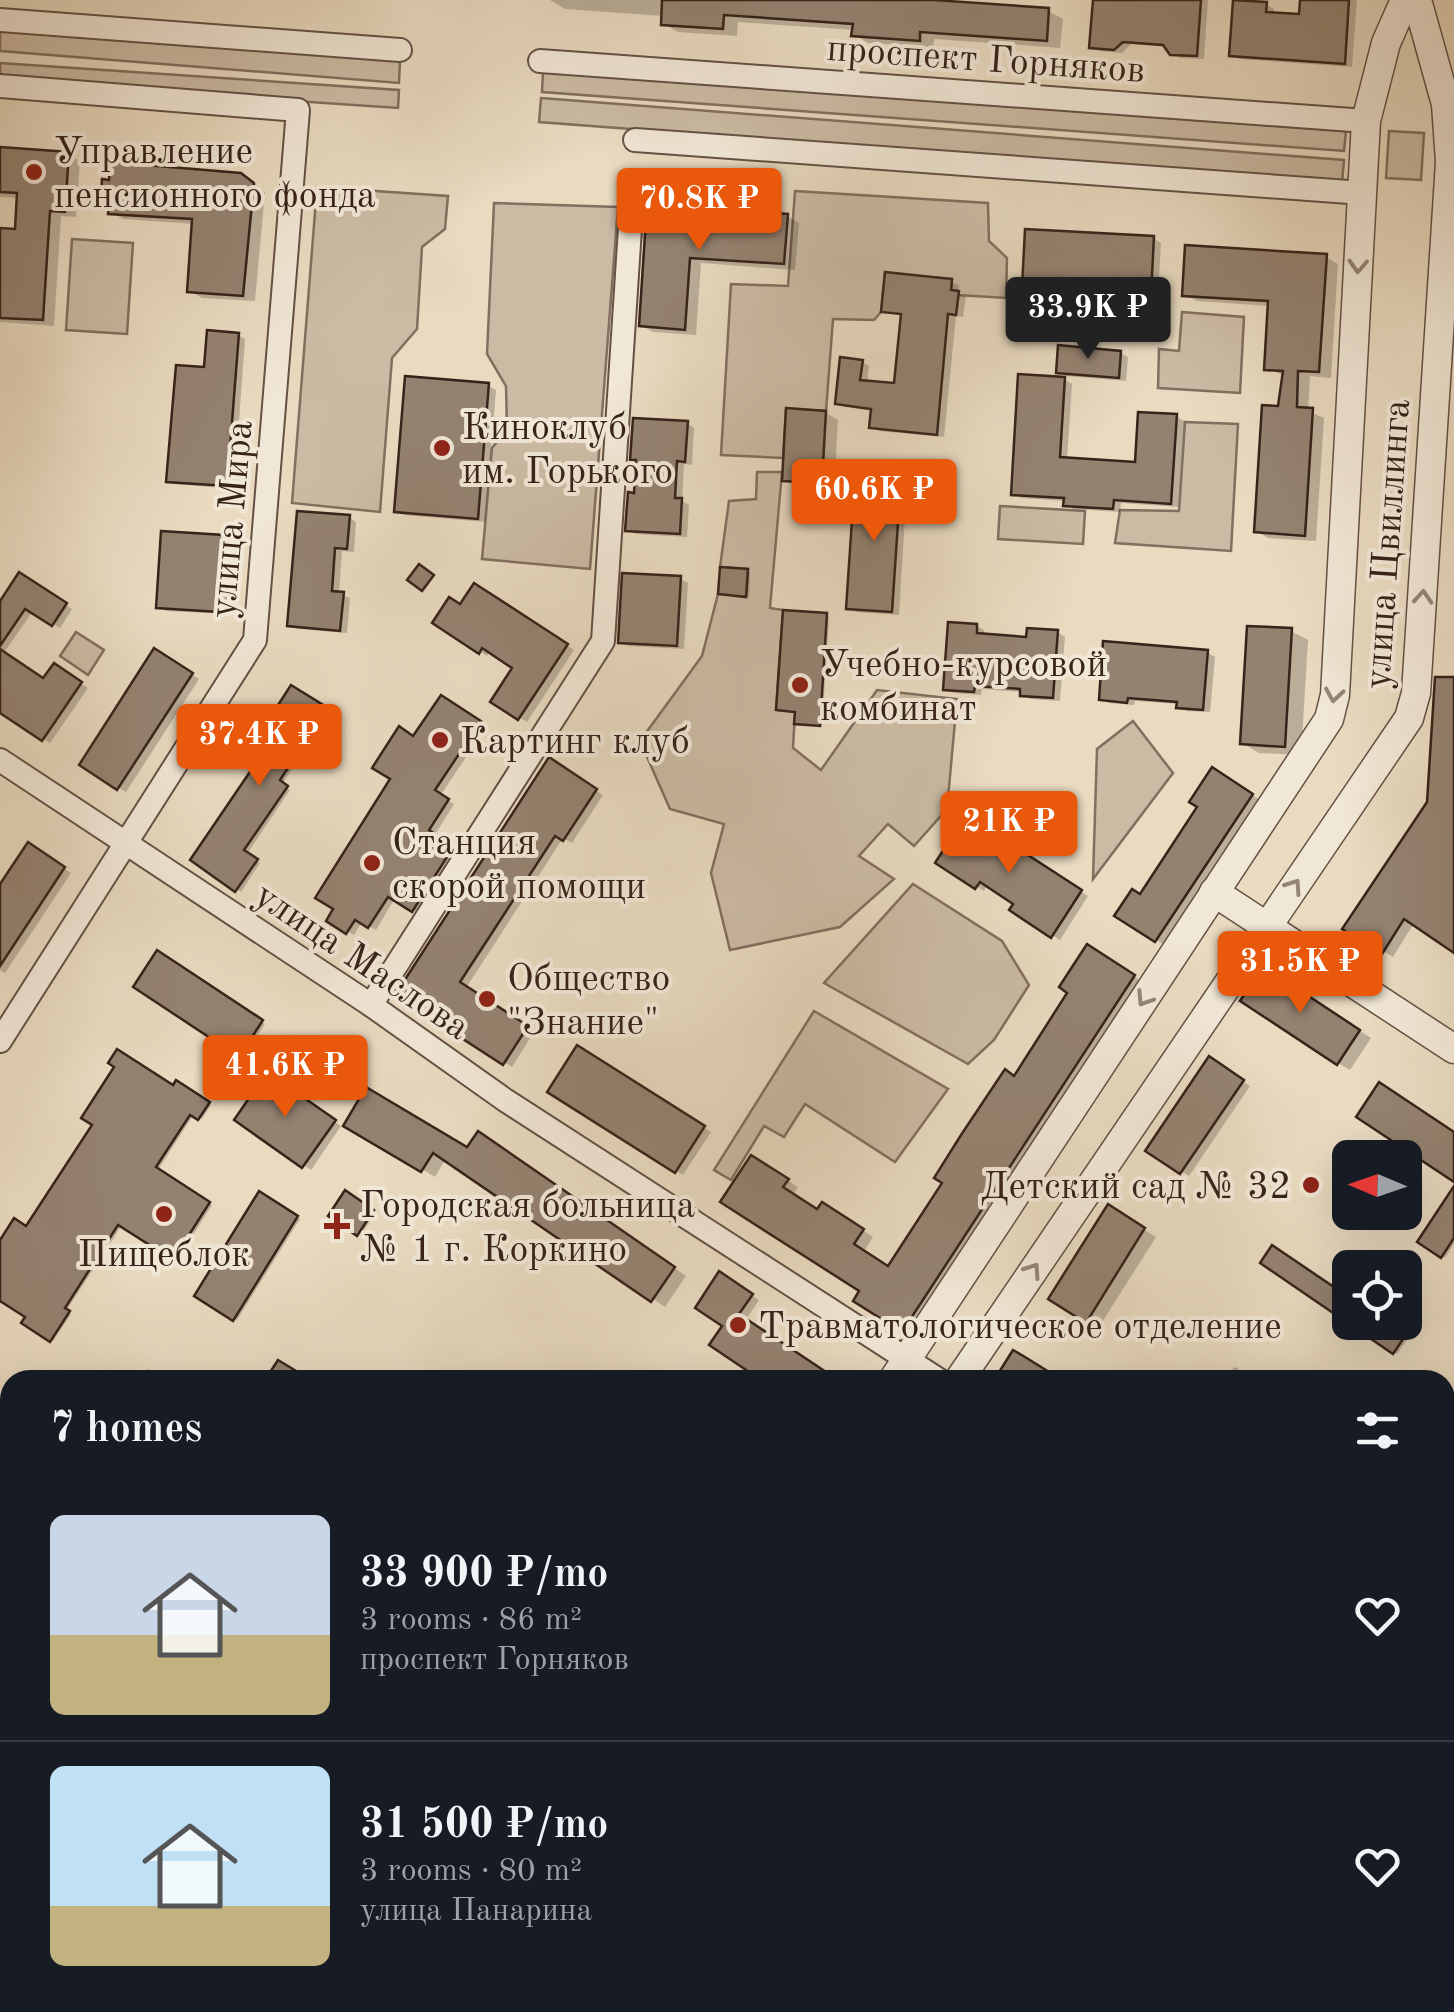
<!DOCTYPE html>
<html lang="en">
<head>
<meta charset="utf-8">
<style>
	:root { --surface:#171b24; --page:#20242c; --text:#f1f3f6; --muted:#9ea1a6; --line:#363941; --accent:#ea580c }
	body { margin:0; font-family:"Old Standard TT",serif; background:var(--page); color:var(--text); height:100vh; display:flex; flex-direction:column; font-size:38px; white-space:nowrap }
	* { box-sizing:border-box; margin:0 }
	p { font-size:32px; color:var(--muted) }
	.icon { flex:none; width:55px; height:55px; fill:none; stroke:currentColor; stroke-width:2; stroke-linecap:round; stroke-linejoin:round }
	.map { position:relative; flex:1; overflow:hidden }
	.drawer { position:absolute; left:0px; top:1370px; width:1455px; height:642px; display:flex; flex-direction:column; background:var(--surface); border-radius:30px 30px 0 0; box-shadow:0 10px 40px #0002 }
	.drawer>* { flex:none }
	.needle { width:65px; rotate:272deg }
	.buttons { position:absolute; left:1332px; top:1140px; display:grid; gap:20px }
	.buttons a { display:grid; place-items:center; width:90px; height:90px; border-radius:15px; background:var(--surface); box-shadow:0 10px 40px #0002; font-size:50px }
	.price { position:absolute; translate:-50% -85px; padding:0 22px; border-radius:10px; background:var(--accent); color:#fff; font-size:32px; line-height:65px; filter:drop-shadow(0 2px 5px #0008) }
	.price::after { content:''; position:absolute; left:50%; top:60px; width:30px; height:22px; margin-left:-15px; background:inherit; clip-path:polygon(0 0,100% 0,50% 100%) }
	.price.current { background:#222; color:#fff }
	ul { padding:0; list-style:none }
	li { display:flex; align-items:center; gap:30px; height:250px; padding:0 50px }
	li+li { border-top:2px solid var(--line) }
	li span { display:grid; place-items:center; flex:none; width:280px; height:200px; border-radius:15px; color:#555 }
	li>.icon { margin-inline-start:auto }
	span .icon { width:120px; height:120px; fill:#fffc; stroke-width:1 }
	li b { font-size:42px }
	h2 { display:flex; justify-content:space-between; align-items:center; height:120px; padding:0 50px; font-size:42px }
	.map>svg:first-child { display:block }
	.green { fill:#cbbba4; stroke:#816f5f; stroke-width:2.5 }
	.shadow { fill:#0003 }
	.building { fill:#948270; stroke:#37231a; stroke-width:2.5 }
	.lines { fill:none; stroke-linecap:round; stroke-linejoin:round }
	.minor-casing { stroke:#645144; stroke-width:26 }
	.tertiary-casing { stroke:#645144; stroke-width:31 }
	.minor { stroke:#f1e7d6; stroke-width:22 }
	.tertiary { stroke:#f1e7d6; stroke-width:28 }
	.oneway { stroke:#948578 }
	.poi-dot { fill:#8f2418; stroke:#f1e7d6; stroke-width:4 }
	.labels { text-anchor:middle; stroke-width:8; stroke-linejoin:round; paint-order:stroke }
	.street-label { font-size:38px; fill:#37231a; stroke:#f1e7d6 }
	.poi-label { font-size:38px; fill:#37231a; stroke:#f1e7d6; text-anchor:start }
</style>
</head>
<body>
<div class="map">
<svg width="1454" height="2012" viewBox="0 0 1454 2012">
	<rect width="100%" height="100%" fill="#e9dac0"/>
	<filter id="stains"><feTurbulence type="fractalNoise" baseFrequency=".002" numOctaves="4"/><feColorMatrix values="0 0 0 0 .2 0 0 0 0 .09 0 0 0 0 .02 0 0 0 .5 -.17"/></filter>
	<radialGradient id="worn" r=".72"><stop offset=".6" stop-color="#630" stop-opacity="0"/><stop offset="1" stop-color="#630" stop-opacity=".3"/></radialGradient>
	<g class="green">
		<path d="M0 28 400 61 399 83 0 51Z"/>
		<path d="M0 63 399 90 398 108 0 81Z"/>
		<path d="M543 72 1346 131 1344 151 542 92Z"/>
		<path d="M541 98 1344 160 1342 183 539 122Z"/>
		<path d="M1389 131 1424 133 1421 180 1386 178Z"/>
		<path d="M317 187 448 196 445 229 422 247 417 329 392 358 380 512 292 503Z"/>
		<path d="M795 191 988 203 989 241 1007 258 1006 298 958 295V291L951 290 952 279 885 273 881 312 874 320 833 319 826 411 786 409 783 458 721 455 731 284 788 286Z"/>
		<path d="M494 203 618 207 590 569 482 559 492 448 507 429 506 386 487 354Z"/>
		<path d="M72 239 133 243 127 334 66 330Z"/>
		<path d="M1182 312 1244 317 1240 393 1158 388 1159 349 1179 351Z"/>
		<path d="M1185 422 1238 424 1231 551 1115 543 1120 510 1179 511Z"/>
		<path d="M757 472H782L770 608 783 610 776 710 795 712 793 748 821 770 877 690 957 699 947 809 914 846 888 824 859 856 894 879 840 927 730 950 711 873 724 824 670 809 640 741 702 656 718 594 746 596 748 569 720 567 729 501 756 499Z"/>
		<path d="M1000 506 1085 511 1083 544 998 539Z"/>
		<path d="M76 632 104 650 88 675 60 656Z"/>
		<path d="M1133 721 1173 773 1093 879 1097 749Z"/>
		<path d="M913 884 1002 941 1029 985 994 1040 968 1064 824 983Z"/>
		<path d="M814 1011 948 1089 895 1162 805 1104 784 1137 764 1126 731 1180 714 1170Z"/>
	</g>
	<g class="shadow">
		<path d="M550 0H937L936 3 1048 11 1063 19 1060 48 934 39 933 47 868 43 854 34 855 30 738 22 737 36 678 32 663 24 664 16 565 9Z"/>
		<path d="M1096 0H1208L1204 59 1180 58 1167 47 1131 44 1122 53 1099 51 1092 47Z"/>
		<path d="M1302 0H1357L1352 67 1239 59 1232 55 1266 4 1274 9 1273 15 1301 17Z"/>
		<path d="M0 149 68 154 80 161 76 217 61 216 54 326 0 322V230L18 232 20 198 0 197Z"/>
		<path d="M254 183 265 192 255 301 202 298 190 291 194 224 123 219 111 212 112 201 104 197Z"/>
		<path d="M649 206 787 216 799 223 795 270 701 263 696 335 653 332 641 325Z"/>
		<path d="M1153 238 1161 243 1158 298 1125 297 1117 292 1118 284 1064 281 1063 291 1032 290 1024 285Z"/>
		<path d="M1326 257 1338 264 1331 378 1310 376 1308 411 1324 418 1316 541 1268 538 1256 531 1285 376 1266 368 1270 306 1197 301 1185 294Z"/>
		<path d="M952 282 959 286 958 293 966 297 963 317 956 316 944 437 879 431 872 427 873 411 845 407 837 403 862 362 869 366 867 383 896 386 903 316 884 311Z"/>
		<path d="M238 335 245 339 234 489 176 484 169 480 206 370Z"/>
		<path d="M1121 353 1128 357 1126 381 1066 376 1058 371Z"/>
		<path d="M1064 379 1072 384 1067 460 1137 464 1176 416 1184 421 1178 507 1121 503 1120 512 1073 509 1066 504V501L1021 498 1013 494Z"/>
		<path d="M488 386 496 390 485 522 404 515 397 511Z"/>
		<path d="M826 413 838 420 834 488 796 486 784 479Z"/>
		<path d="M687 423 694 428 692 465 684 464 682 501 689 505 687 537 635 534 628 530 636 495 638 461 632 458Z"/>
		<path d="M900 480 907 485 899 615 856 612 849 608Z"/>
		<path d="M349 517 356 522 354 552 342 551 339 594 350 598 347 633 297 629 290 625Z"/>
		<path d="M223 537 231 542 226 614 166 611 158 606Z"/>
		<path d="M748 571 750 573 749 597 720 593Z"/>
		<path d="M20 575 72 609 60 628 33 611 3 654 44 681 55 666 88 688 50 743 0 710V606Z"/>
		<path d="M680 579 688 583 684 649 628 646 620 642Z"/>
		<path d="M475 586 574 650 527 722 493 701 516 667 490 651 487 656 436 623 461 607Z"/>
		<path d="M826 616 829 617 822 726 800 724 798 712Z"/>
		<path d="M977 626 984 630V636L1028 639 1057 632 1065 637 1060 701 1030 699 1023 692 982 689 981 695 954 693 946 689Z"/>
		<path d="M1291 631 1308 640 1301 755 1259 753 1242 743Z"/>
		<path d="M155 652 199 679 126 792 82 764Z"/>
		<path d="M1208 653 1215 657 1210 712 1186 711 1179 704 1135 701 1134 705 1109 703 1101 699Z"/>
		<path d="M1454 680V950L1414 923 1393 957 1346 928 1429 803Z"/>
		<path d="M292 688 331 712 282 784 290 790 247 854 260 863 241 892 194 859 259 763Z"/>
		<path d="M442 698 486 727 440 796 454 804 434 836 459 852 420 914 395 898 376 930 362 922 354 935 329 920 415 739Z"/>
		<path d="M550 761 603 795 572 843 563 838 466 988 534 1032 512 1067 399 994Z"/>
		<path d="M1225 777 1263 802 1168 947 1156 940 1141 897Z"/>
		<path d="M967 818 1088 896 1060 940 1012 909 1016 903 988 884 984 891 938 862Z"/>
		<path d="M28 845 71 873 5 973 0 970V888Z"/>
		<path d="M1088 947 1144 983 914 1336 857 1300 863 1291 752 1158 798 1187 793 1195 818 1212 823 1205 873 1237 863 1253 889 1269 1071 992Z"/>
		<path d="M158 954 265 1024 243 1057 136 987Z"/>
		<path d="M1276 976 1371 1038 1350 1070 1338 1063Z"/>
		<path d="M578 1048 711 1132 683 1175 551 1091Z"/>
		<path d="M1217 1064 1250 1086 1189 1176 1149 1150Z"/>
		<path d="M275 1080 341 1126 311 1170 237 1120Z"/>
		<path d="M177 1083 211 1105 202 1119 194 1114 158 1170 212 1205 177 1260 122 1225 66 1311 71 1314 53 1341 24 1322 28 1316 0 1298V1245L27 1229Z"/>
		<path d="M347 1125 468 1150 491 1142 686 1276 665 1307 446 1158 435 1177Z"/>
		<path d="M1454 1186V1244L1445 1258 1420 1241Z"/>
		<path d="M346 1194 375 1213 361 1235 331 1216Z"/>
		<path d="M260 1195 300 1219 237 1320 197 1295Z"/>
		<path d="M1108 1208 1156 1237 1099 1327 1051 1298Z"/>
		<path d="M720 1274 759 1300 745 1321 835 1380H766L726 1325Z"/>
		<path d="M1351 1322H1382L1407 1340 1397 1354Z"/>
		<path d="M1234 1367 1237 1368 1254 1380H1225Z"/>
		<path d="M148 1369 150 1370 166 1380H141Z"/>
		<path d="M1445 1424 1454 1430V1444L1449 1453 1445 1450Z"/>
		<path d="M0 1474 10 1481V1530L0 1524Z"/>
		<path d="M1445 1604 1454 1610V1632L1445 1646Z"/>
		<path d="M1453 1794H1454V1812L1445 1807Z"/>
		<path d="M1445 1943 1454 1949V1961L1449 1969 1454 1973V2012H1423L1429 2002H1445Z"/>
		<path d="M16 2002H58L52 2012H10Z"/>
		<path d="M406 2002H430L446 2012H400Z"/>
		<path d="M592 2002H658L651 2012H586Z"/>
		<path d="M732 2002H807L821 2012H746Z"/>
		<path d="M952 2002H1023L1038 2012H967Z"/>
	</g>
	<g class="building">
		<path d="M662 0H934L1049 8 1047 41 920 32V41L851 36 853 24 724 15 723 29 661 25Z"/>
		<path d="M1093 0H1201L1197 56 1170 55 1163 45 1123 42 1114 50 1089 48Z"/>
		<path d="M1233 0 1267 2 1266 12 1299 14 1300 0H1349L1345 64 1229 56Z"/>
		<path d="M0 147 69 152 65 212 50 211 43 320 0 318V228L15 229 17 193 0 192Z"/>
		<path d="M110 162 241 173 254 183 243 296 187 292 192 219 108 214 110 199 101 198 102 179 109 180Z"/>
		<path d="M647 204 788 214 784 264 690 258 685 330 639 326Z"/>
		<path d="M1025 229 1154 236 1151 295 1115 294V281L1057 278 1056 289 1022 287Z"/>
		<path d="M1185 245 1327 254 1319 372 1298 371 1297 407 1313 408 1305 536 1254 532 1262 405 1278 406 1283 371 1264 370 1268 301 1182 296Z"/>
		<path d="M885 272 952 279 951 290 959 291 956 315 948 314 937 435 869 428 871 409 835 404 840 357 863 360 860 380 894 383 901 314 881 312Z"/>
		<path d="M207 330 239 333 227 486 166 482 176 365 204 367Z"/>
		<path d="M1058 345 1121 351 1119 378 1056 373Z"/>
		<path d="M1018 374 1065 377 1060 457 1135 462 1138 412 1177 414 1171 504 1114 500 1113 509 1063 506 1064 498 1011 495Z"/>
		<path d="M405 376 489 383 478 519 394 512Z"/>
		<path d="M786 408 826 411 822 483 782 481Z"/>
		<path d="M633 418 688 421 685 462 677 461 675 498H682L680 534 625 531 628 492 634 493 636 460H630Z"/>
		<path d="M855 475 901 478 892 612 846 609Z"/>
		<path d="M297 511 350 515 347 549 335 548 332 591 344 592 340 631 287 626Z"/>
		<path d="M161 531 224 535 219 612 156 608Z"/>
		<path d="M419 564 434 575 422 591 407 580Z"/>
		<path d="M720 567 748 569 746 597 718 594Z"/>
		<path d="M19 572 67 603 52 626 25 609 0 646V601Z"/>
		<path d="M622 573 681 576 677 646 618 643Z"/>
		<path d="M474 583 568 644 518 720 490 702 512 668 482 648 479 654 432 623 449 597 460 604Z"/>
		<path d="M783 610 827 613 820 726 794 724 795 712 776 710Z"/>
		<path d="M948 622 977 624V633L1026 637 1027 628 1058 630 1053 698 1020 696V689L975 686 974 692 943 690Z"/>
		<path d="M1247 626 1292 628 1285 747 1240 744Z"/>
		<path d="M1103 641 1208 650 1203 710 1176 708 1177 702 1128 698 1127 703 1099 700Z"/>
		<path d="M154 648 193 673 117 790 79 765Z"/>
		<path d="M0 649 43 678 54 663 82 682 42 741 0 713Z"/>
		<path d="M1435 677H1454V953L1404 919 1382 954 1342 929 1427 802Z"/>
		<path d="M291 685 328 708 280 780 288 786 244 850 258 859 235 892 190 860 256 763 245 756Z"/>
		<path d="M441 695 481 721 435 790 449 799 429 830 454 846 412 912 388 897 368 928 355 920 346 934 326 921 333 909 315 898 390 779 372 768 399 726 413 736Z"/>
		<path d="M549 757 597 789 563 841 555 836 460 982 528 1026 503 1065 395 995Z"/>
		<path d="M1212 767 1253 794 1155 942 1114 916 1132 889 1140 894 1197 807 1189 802Z"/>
		<path d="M966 815 1082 890 1051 938 1009 910 1013 904 980 882 975 889 935 863Z"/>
		<path d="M28 842 65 867 0 966V884Z"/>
		<path d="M1087 944 1135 975 902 1332 853 1301 859 1291 720 1202 751 1155 789 1179 783 1187 817 1209 822 1202 864 1229 854 1244 888 1266 942 1183 934 1178 961 1135 1005 1069 1014 1076 1067 993 1059 987Z"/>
		<path d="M157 950 263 1020 239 1057 133 987Z"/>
		<path d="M1263 966 1360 1030 1337 1065 1240 1001Z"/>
		<path d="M577 1045 705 1126 675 1173 547 1092Z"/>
		<path d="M117 1049 173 1085 176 1080 210 1102 198 1120 190 1115 156 1167 210 1202 173 1260 118 1225 65 1308 70 1311 50 1342 21 1323 25 1317 0 1301V1240L14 1218 26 1226 92 1125 81 1118 114 1067 108 1063Z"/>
		<path d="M1209 1056 1244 1080 1180 1174 1145 1151Z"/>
		<path d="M267 1072 336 1120 302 1168 234 1120Z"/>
		<path d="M1379 1082 1454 1132V1182L1356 1117Z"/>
		<path d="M366 1087 467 1147 478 1131 675 1267 651 1302 433 1153 421 1172 343 1126Z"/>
		<path d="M1454 1186V1238L1441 1258 1417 1242Z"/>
		<path d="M345 1190 374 1210 357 1236 328 1216Z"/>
		<path d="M259 1191 298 1216 233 1321 194 1296Z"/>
		<path d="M1108 1204 1145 1228 1086 1323 1048 1299Z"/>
		<path d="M1272 1245 1350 1298V1322H1385L1405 1336 1393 1354 1260 1263Z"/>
		<path d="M719 1271 753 1294 739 1314 838 1380H761L709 1345 722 1326 695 1308Z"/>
		<path d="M1013 1350 1025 1357 1062 1380H994Z"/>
		<path d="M278 1360 311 1380H265Z"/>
	</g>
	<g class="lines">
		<defs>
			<g id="minor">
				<path d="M0 20 400 50"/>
				<path d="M540 61 1366 121"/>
				<path d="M0 86 298 110 255 640 0 1041"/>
				<path d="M635 140 1363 193"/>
				<path d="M0 760 371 1005 505 1100 939 1380"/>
				<path d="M371 1005 603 641 632 198"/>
				<path d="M0 1428 10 1435"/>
				<path d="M1445 1517 1454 1501"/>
				<path d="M1445 1706 1454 1711"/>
				<path d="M866 2002 881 2012"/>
			</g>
			<g id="tertiary">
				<path d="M1214 892 1454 1049"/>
				<path d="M893 1380 1329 719 1335 695 1366 121 1386 43 1405 0"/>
				<path d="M959 1380 1409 718 1416 693 1450 162 1446 104 1417 0"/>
				<path d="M482 2012 488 2002"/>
				<path d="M552 2012 558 2002"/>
			</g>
		</defs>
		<use href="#minor" class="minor-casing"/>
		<use href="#tertiary" class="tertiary-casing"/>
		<use href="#minor" class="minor"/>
		<use href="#tertiary" class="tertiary"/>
	</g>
	<defs><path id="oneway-chevron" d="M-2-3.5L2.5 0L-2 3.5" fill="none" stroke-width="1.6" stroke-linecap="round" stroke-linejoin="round" transform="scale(2.5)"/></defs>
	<g class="oneway">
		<use href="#oneway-chevron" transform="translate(1358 266) rotate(93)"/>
		<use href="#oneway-chevron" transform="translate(1423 597) rotate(-86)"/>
		<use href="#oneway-chevron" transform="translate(1334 695) rotate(99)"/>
		<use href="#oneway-chevron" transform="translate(1294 886) rotate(-56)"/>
		<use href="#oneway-chevron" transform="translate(1144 999) rotate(123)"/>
		<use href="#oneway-chevron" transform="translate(1033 1270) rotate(-56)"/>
	</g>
	<g class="poi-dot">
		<circle cx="34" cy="172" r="10"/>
		<circle cx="442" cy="448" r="10"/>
		<circle cx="800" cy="685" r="10"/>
		<circle cx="440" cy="740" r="10"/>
		<circle cx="372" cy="863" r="10"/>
		<circle cx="487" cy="999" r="10"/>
		<circle cx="1311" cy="1185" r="10"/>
		<circle cx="164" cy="1214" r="10"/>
		<path d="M332 1211h10v10h10v10h-10v10h-10v-10h-10v-10h10z"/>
		<circle cx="738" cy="1325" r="10"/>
	</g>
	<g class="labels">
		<g class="street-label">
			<text transform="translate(986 58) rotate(4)" y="13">проспект Горняков</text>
			<text transform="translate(230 519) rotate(-85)" y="13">улица Мира</text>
			<text transform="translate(1386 544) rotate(-86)" y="13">улица Цвиллинга</text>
			<text transform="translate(363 960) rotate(34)" y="13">улица Маслова</text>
		</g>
		<g class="poi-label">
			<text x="54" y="163">Управление<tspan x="54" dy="44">пенсионного фонда</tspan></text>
			<text x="462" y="439">Киноклуб<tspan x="462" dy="44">им. Горького</tspan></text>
			<text x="820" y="676">Учебно-курсовой<tspan x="820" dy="44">комбинат</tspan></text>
			<text x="460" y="753">Картинг клуб</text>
			<text x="392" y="854">Станция<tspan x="392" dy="44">скорой помощи</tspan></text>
			<text x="507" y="990">Общество<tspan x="507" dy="44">"Знание"</tspan></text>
			<text x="1291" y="1198" text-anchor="end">Детский сад № 32</text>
			<text x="360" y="1217">Городская больница<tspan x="360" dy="44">№ 1 г. Коркино</tspan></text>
			<text x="164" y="1266" text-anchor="middle">Пищеблок</text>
			<text x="758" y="1338">Травматологическое отделение</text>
		</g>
	</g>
	<rect width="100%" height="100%" filter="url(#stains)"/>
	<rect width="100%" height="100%" fill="url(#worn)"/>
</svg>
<div class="buttons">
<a><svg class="needle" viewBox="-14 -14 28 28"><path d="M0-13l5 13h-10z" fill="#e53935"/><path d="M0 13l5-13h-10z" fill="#9ea1a6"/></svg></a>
<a><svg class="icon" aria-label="locate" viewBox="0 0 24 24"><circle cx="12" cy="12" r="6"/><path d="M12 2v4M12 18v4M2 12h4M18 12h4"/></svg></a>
</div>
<b class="price" style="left:699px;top:253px">70.8K ₽</b>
<b class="price current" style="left:1088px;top:362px">33.9K ₽</b>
<b class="price" style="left:874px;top:544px">60.6K ₽</b>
<b class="price" style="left:259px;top:789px">37.4K ₽</b>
<b class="price" style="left:1009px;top:876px">21K ₽</b>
<b class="price" style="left:1300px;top:1016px">31.5K ₽</b>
<b class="price" style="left:285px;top:1120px">41.6K ₽</b>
<section class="drawer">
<h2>7 homes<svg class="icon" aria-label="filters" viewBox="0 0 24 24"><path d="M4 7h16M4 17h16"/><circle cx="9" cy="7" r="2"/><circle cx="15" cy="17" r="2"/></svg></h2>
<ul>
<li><span style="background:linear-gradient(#c9d6e8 60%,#c2b280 0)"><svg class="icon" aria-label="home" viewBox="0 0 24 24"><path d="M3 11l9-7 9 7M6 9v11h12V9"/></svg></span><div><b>33 900 ₽/mo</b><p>3 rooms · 86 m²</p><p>проспект Горняков</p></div><svg class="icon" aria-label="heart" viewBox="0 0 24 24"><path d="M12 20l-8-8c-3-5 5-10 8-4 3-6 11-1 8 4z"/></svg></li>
<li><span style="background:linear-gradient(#bfe0f5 70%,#c2b280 0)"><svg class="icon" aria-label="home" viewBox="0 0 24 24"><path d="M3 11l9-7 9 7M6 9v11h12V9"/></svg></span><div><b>31 500 ₽/mo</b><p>3 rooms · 80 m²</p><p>улица Панарина</p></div><svg class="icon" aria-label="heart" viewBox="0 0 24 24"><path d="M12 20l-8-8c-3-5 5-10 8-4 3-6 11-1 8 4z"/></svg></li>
</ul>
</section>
</div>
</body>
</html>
